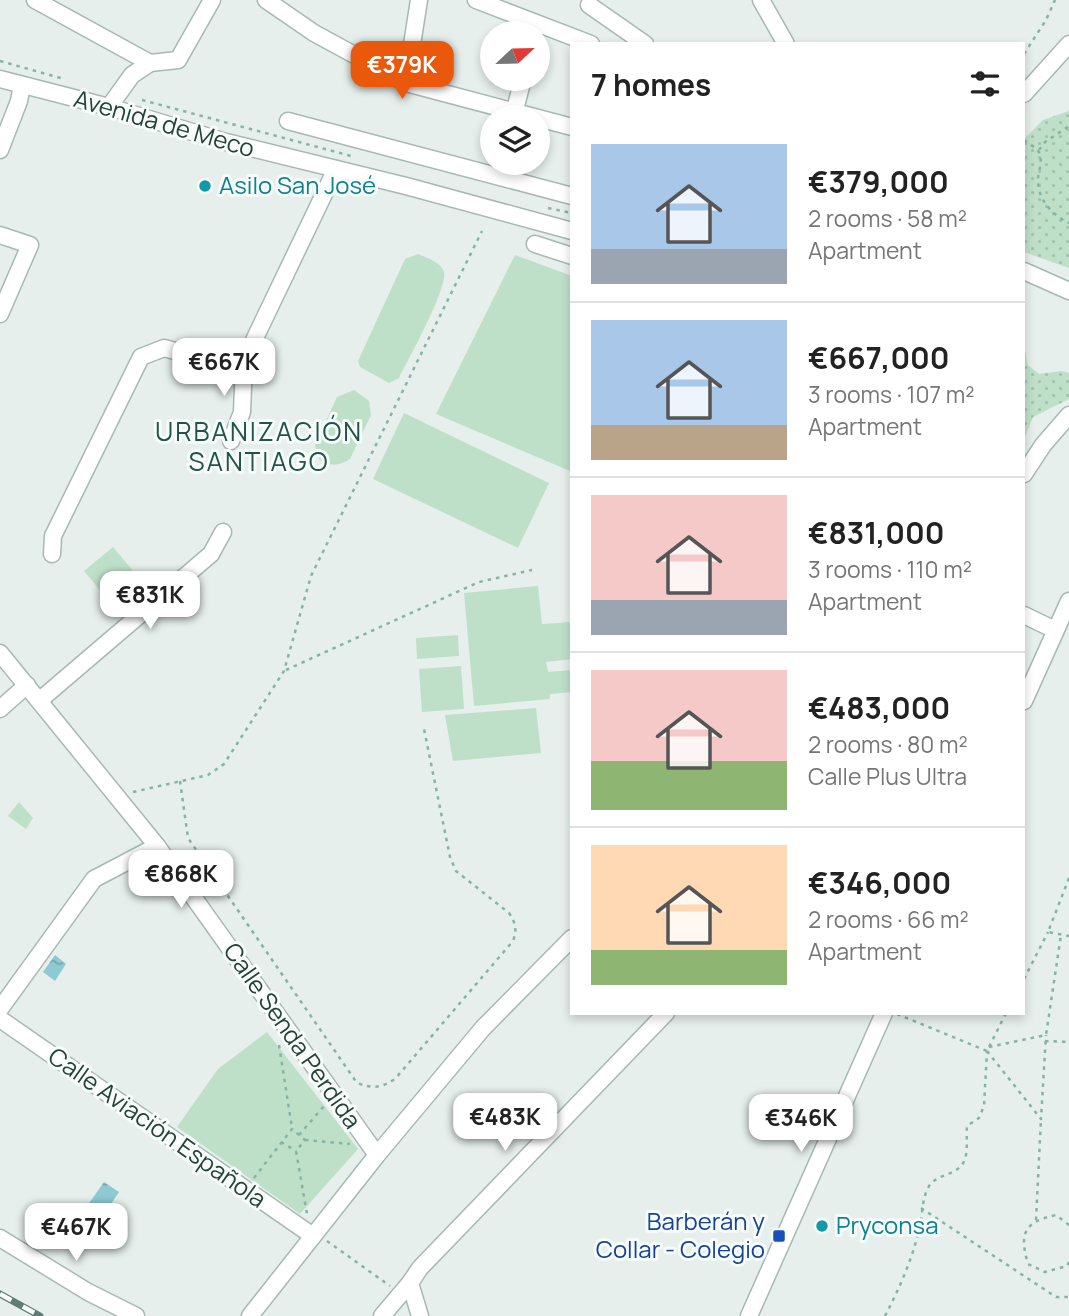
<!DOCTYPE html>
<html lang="en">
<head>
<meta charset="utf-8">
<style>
	:root { --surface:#fff; --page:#f6f6f6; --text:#222; --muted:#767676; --line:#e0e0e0; --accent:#ea580c }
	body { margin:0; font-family:Manrope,sans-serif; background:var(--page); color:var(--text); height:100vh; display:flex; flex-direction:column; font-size:26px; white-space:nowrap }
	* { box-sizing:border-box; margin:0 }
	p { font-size:23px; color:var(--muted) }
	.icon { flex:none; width:38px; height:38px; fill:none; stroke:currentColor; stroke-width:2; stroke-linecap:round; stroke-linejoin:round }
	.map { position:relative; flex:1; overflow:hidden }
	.drawer { position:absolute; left:570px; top:42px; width:455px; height:973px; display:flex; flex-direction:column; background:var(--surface); border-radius:0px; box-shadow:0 4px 10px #0003 }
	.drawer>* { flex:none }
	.needle { width:46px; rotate:68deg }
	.fabs { position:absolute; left:480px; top:21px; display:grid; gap:14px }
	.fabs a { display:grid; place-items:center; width:70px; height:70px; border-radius:50%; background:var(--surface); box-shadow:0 4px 10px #0003; font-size:35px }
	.price { position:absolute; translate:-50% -60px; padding:0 16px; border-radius:14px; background:#fff; color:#222; font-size:23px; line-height:46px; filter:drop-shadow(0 2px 4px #0008) }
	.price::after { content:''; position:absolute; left:50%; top:42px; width:21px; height:16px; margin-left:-10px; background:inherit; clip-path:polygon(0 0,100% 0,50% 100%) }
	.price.current { background:var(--accent); color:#fff }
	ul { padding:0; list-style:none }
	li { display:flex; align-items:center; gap:21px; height:175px; padding:0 21px }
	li+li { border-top:2px solid var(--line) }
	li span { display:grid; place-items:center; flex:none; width:196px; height:140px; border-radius:0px; color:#555 }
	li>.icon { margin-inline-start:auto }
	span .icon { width:84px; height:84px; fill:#fffc; stroke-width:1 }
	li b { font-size:30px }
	h2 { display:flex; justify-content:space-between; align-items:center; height:84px; padding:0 21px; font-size:30px }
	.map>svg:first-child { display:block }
	.green { fill:#bfe0c8 }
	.garden { fill:url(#garden-dots) }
	.water { fill:url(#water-ripples) }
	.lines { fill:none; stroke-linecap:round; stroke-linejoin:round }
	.minor-casing { stroke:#a8b8b2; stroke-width:19 }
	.path { stroke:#86b3a5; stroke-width:2.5; stroke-dasharray:3.5 5; stroke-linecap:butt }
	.minor { stroke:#fff; stroke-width:16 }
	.rail-casing { stroke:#5f7d75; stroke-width:7 }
	.rail { stroke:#f7fbf9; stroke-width:4.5; stroke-dasharray:13; stroke-linecap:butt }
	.culture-dot { fill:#0f9aa8; stroke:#f7fbf9; stroke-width:2.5 }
	.transit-dot { fill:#1a4fb4; stroke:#f7fbf9; stroke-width:2.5 }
	.labels { text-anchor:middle; stroke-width:6; stroke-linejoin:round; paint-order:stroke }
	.street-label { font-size:24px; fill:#24423a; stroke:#f7fbf9 }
	.culture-label { font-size:24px; fill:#0d838f; stroke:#f7fbf9; text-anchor:start }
	.transit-label { font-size:24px; fill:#164399; stroke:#f7fbf9; text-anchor:end }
	.neighbourhood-label { font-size:26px; letter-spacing:2px; fill:#1f5548; stroke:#f7fbf9 }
</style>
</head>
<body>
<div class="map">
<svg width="1069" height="1316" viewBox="0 0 1069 1316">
	<defs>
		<pattern id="garden-dots" width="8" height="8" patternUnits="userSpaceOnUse" patternTransform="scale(1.75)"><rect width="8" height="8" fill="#bfe0c8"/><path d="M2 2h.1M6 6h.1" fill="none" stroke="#a4c1ad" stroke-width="1.8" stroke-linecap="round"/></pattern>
		<pattern id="water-ripples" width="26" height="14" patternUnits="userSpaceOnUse" patternTransform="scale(1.75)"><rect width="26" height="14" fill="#8ec9d4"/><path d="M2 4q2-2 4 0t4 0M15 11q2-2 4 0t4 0" fill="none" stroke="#74a5ad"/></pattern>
	</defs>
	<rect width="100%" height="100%" fill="#e6efeb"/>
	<g class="green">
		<path d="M418 254C427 258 441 262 444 272 448 288 408 360 399 378L389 383 360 367 358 361 405 259Z"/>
		<path d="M515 255 572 276V467L570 471 436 414Z"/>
		<path d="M354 390 369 401 371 415 350 459C339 466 329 467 319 459L315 445 337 397Z"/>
		<path d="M404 413 549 483 518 548 373 479Z"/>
		<path d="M113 547 150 591 121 615 84 571Z"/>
		<path d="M538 586 542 624 572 622V659L546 662 548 672 572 670V692L550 694V699L474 706 464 593Z"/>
		<path d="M458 635 459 656 417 659 416 638Z"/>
		<path d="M461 666 464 709 422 712 419 669Z"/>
		<path d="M536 708 541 753 453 761 445 715Z"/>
		<path d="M19 802 33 818 26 829 8 816Z"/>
		<path d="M267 1032 358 1149 300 1214 177 1127 218 1069Z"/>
	</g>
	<g class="garden">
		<path d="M1069 111V268L1024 252V139L1043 120Z"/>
		<path d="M1024 347 1028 365 1039 374 1062 371 1069 373V399L1033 417 1024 439Z"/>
	</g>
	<g class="water">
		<path d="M55 955 66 964 55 981 43 972Z"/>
		<path d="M104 1182 119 1192 100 1220 85 1209Z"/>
	</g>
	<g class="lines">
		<defs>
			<g id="minor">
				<path d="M35 0 150 63"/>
				<path d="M266 0 314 33 406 83 572 127"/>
				<path d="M476 0 591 44"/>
				<path d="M761 0 786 44"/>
				<path d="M589 5 645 44"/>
				<path d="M0 79 109 107 226 142 406 186 572 231"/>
				<path d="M406 83 419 0"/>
				<path d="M1024 94 1069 44"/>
				<path d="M109 107 132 75 150 63 178 60 212 0"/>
				<path d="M513 117 523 79"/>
				<path d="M288 121 572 196"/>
				<path d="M0 150 19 101 22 85"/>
				<path d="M0 235 30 245 0 314"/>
				<path d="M535 244 572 256"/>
				<path d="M1024 271 1069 291"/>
				<path d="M231 441 242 412 244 361"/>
				<path d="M1024 474 1043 445 1069 415"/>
				<path d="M52 554 53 536 141 357 164 348 230 366 244 361 336 169"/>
				<path d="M1024 615 1055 630"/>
				<path d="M0 653 157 846 377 1155"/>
				<path d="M40 700 211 554 223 532"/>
				<path d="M1024 701 1069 601"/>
				<path d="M0 709 27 685"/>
				<path d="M0 1009 94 879 157 846"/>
				<path d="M0 1019 313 1236"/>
				<path d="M0 1238 88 1292 136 1316"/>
				<path d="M250 1316 377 1155 483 1028 572 938"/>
				<path d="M382 1316 410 1283"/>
				<path d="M420 1316 410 1283 420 1268 666 1013"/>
				<path d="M749 1316 884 1013"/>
			</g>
		</defs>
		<use href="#minor" class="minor-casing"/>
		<g class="path">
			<path d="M1024 54 1046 20 1055 0"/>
			<path d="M0 61 64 79"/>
			<path d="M142 100 355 157"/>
			<path d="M1024 140C1029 144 1039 149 1040 155 1042 162 1039 172 1038 178 1037 199 1052 215 1069 223"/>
			<path d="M1039 150 1045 142 1069 126"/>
			<path d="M548 208 572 213"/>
			<path d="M286 670 479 582 532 570"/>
			<path d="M180 781 188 838 357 1083C373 1089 381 1088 395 1079L513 941C517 930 516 923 509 913L456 871 450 857 424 729"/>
			<path d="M133 792 208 775 224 764 284 671 311 576 482 231"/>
			<path d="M1069 878 1048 932 1069 936"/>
			<path d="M1024 979 1048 932"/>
			<path d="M897 1014 987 1051 1006 1013"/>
			<path d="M1045 1041 1069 1042"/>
			<path d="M279 1045 292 1128"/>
			<path d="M989 1047 1046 1035 1061 935"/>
			<path d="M987 1051 1041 1119 1046 1035"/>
			<path d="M299 1135 324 1106"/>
			<path d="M305 1140 350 1144"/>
			<path d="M281 1142 296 1151"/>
			<path d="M254 1178 292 1129 305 1140 296 1151 307 1214"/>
			<path d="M921 1208 1056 1297H1069"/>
			<path d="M1036 1220 1041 1119"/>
			<path d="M1069 1225 1056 1215C1024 1222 1019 1233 1028 1264L1045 1272 1067 1266 1069 1262"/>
			<path d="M327 1241 390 1286"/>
			<path d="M885 1316C899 1289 912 1260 919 1230 923 1215 921 1202 928 1188 936 1172 959 1177 965 1159 968 1150 966 1136 967 1126L979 1118 984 1106 987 1051"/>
		</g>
		<use href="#minor" class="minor"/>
		<defs>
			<path id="rail" d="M0 1294 40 1316"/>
		</defs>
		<use href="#rail" class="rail-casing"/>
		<use href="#rail" class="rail"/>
	</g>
	<g class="culture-dot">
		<circle cx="205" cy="186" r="7"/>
		<circle cx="822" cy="1226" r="7"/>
	</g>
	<rect class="transit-dot" x="772" y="1229" width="14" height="14" rx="3.5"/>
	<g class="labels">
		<g class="street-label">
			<text transform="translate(164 124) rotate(16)" y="8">Avenida de Meco</text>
			<text transform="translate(292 1036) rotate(55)" y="8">Calle Senda Perdida</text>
			<text transform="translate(157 1128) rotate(35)" y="8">Calle Aviación Española</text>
		</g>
		<g class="culture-label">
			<text x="219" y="194">Asilo San José</text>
			<text x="836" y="1234">Pryconsa</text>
		</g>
		<g class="transit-label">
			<text x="765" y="1230">Barberán y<tspan x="765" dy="28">Collar - Colegio</tspan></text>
		</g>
		<g class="neighbourhood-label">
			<text x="259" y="441">URBANIZACIÓN<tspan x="259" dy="30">SANTIAGO</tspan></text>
		</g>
	</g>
</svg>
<div class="fabs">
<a><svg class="needle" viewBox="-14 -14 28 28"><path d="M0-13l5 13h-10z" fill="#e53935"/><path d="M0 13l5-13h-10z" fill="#767676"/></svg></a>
<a><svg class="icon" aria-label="layers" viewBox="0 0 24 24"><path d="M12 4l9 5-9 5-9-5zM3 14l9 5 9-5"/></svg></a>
</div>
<b class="price current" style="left:402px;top:101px">€379K</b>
<b class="price" style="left:224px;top:398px">€667K</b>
<b class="price" style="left:150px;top:631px">€831K</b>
<b class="price" style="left:181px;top:910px">€868K</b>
<b class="price" style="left:505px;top:1153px">€483K</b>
<b class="price" style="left:801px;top:1154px">€346K</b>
<b class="price" style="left:76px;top:1263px">€467K</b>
<section class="drawer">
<h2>7 homes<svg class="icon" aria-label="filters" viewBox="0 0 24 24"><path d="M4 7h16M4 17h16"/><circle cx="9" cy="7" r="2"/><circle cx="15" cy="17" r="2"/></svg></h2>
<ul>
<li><span style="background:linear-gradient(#a9c7e8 75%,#9aa5b1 0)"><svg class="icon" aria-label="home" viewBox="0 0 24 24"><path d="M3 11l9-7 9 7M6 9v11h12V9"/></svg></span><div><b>€379,000</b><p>2 rooms · 58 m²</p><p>Apartment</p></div></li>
<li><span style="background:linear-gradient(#a9c7e8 75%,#b9a48a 0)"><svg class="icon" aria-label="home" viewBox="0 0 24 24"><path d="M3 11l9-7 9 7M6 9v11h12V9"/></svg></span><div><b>€667,000</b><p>3 rooms · 107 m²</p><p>Apartment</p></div></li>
<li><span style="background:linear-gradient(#f6c9c9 75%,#9aa5b1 0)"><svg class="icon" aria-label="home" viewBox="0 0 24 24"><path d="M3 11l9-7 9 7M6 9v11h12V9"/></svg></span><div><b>€831,000</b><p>3 rooms · 110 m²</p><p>Apartment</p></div></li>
<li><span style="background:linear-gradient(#f6c9c9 65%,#8fb573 0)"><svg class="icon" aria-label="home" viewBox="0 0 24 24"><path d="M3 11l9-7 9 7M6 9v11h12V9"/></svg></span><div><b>€483,000</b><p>2 rooms · 80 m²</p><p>Calle Plus Ultra</p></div></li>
<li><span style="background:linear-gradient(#ffd9b3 75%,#8fb573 0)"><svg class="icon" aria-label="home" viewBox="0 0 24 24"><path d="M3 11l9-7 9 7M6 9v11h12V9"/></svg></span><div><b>€346,000</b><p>2 rooms · 66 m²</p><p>Apartment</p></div></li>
</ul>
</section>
</div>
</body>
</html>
